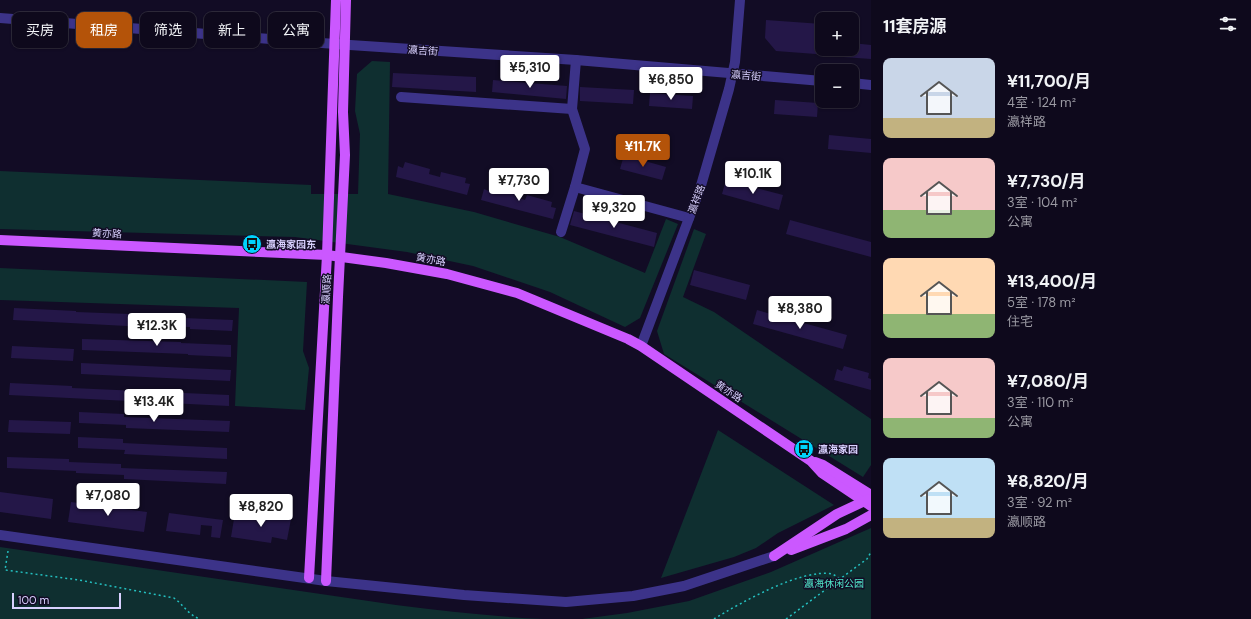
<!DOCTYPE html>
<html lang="zh">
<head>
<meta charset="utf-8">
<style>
	:root { --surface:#0e091c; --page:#1c1729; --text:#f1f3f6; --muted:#9b9aa3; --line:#2e2a3b; --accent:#b45309 }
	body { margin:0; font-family:"DM Sans","Noto Sans SC",sans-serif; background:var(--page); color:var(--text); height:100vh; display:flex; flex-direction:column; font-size:15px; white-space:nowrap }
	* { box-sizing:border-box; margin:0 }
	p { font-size:13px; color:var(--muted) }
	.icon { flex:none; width:22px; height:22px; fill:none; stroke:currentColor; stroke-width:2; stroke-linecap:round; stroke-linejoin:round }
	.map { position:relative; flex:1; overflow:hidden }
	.drawer { display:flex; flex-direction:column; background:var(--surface); width:380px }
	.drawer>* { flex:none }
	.hud { position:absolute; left:12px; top:12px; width:380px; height:36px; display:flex; gap:8px }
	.tools { position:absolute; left:815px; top:12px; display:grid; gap:8px }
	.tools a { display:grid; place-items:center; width:44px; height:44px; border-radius:8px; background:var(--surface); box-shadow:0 1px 3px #0004,0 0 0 1px var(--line); font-size:20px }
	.scale { position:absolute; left:12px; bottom:10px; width:109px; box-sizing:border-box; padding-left:4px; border:2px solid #d9d1ff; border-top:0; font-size:11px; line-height:14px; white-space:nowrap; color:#d9d1ff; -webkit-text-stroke:3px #120c25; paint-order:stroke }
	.price { position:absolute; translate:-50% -34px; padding:0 9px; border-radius:4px; background:#fff; color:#222; font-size:13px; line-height:26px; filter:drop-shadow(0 1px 2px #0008) }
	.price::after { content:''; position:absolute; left:50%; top:24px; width:12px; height:9px; margin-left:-6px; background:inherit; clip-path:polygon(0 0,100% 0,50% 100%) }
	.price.on { background:var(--accent); color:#fff }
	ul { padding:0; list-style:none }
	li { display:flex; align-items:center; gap:12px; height:100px; padding:0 12px }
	li span { display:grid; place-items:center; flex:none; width:112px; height:80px; border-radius:8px; color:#555 }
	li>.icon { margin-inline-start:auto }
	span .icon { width:48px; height:48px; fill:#fffc; stroke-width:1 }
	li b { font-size:17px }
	h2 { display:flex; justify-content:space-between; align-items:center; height:48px; padding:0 12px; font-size:17px }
	.pill { padding:0 14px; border-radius:8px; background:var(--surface); box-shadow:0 1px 3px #0004,0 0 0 1px var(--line); font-size:14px; line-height:36px }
	.pill.on { background:var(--accent); color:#fff }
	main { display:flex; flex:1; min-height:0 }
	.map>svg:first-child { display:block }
	.green { fill:#0f2f30 }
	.building { fill:#241748 }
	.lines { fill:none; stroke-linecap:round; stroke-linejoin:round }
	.path { stroke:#24c0c0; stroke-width:1.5; stroke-dasharray:2 3; stroke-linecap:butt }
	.minor { stroke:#3c3389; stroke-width:10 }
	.major { stroke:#cb58ff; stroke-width:10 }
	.labels { text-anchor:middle; stroke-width:3; stroke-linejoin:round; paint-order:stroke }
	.street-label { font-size:10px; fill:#d9d1ff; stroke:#120c25 }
	.poi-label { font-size:10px; font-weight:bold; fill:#d9d1ff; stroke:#120c25; text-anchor:start }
	.park-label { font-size:10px; fill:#52eacd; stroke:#120c25 }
</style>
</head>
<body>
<main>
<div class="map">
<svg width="871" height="619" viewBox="0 0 871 619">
	<rect width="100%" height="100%" fill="#120c25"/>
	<g class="green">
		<path d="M372 61 390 62 388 194 474 212 560 237 645 273 666 219 678 224 640 318 625 327 550 292 473 266 407 252 295 237 0 229V171L311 185V194H358L360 134 355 111 357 74Z"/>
		<path d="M694 229 706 234 683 297 714 312 871 419V465L863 477 664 354 657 331Z"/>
		<path d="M0 268 307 282 303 351 309 368 305 410 235 406 239 308 0 300Z"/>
		<path d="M718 430 834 505 778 533 756 548 734 557 661 578Z"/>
		<path d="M871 528V619H582L627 613 689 601 771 572Z"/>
		<path d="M0 547 396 605C445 611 495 617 544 619H0Z"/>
	</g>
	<g class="building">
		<path d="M766 20 822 24V49H829V55L776 51 765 38Z"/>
		<path d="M852 43 871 45V59L843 57 844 49H852Z"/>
		<path d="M393 73 476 77V92L392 87Z"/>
		<path d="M493 80 567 86 566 99 492 92Z"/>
		<path d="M580 87 634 90 633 104 580 101Z"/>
		<path d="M650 93 693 96 692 109 649 106Z"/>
		<path d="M775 100 818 103 817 117 774 114Z"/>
		<path d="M829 135 871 139V153L828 149Z"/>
		<path d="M624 155 666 167 662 180 620 169Z"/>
		<path d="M405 162 430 169 429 174 440 177 441 172 466 178 465 183 470 184 467 195 396 177 398 166 403 168Z"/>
		<path d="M726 180 783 195 779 210 722 194Z"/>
		<path d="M491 186 516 193 515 197 525 200 527 195 552 202 551 207 556 208 553 219 481 200 484 189 489 191Z"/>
		<path d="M574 211 657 233 654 247 570 225Z"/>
		<path d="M790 220 871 242V257L786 234Z"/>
		<path d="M694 270 750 285 746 300 690 285Z"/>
		<path d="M14 308 76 311V312L183 316V318L233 320 232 331 190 329V327L127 326 13 320Z"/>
		<path d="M757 310 847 335 843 349 753 324Z"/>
		<path d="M82 339 181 342V343L231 345V357L188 355V354L82 350Z"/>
		<path d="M12 346 74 349 73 361 11 358Z"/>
		<path d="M81 363 231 370 230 381 81 374Z"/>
		<path d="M844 366 869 373 868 378 871 379V390L834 380 837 369 842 371Z"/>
		<path d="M10 383 72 386V388L229 395V406L9 395Z"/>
		<path d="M79 412 124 414V417L230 421 229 432 126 428V425L79 423Z"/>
		<path d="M9 420 71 422 70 434 8 432Z"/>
		<path d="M78 437 123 439V443L227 448V459L124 454 125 450 78 448Z"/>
		<path d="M7 457 69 459V462L121 464V468L227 472 226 484 124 479V475L76 473V471L7 468Z"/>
		<path d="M0 492 53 499 51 519 0 512Z"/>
		<path d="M71 502 147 512 144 532 68 522Z"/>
		<path d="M243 512 291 519 287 540 272 537 271 543 231 537 234 519 242 520Z"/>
		<path d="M169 513 223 520 220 538 211 537 212 526 201 525 200 535 166 531Z"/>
	</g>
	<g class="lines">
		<g class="path">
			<path d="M8 551 5 570 79 580 174 598C183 604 188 615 200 619"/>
			<path d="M714 619C740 603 802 568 832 574 835 575 837 577 840 579"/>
			<path d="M786 619 867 559 871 552"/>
		</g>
		<g class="minor">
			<path d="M0 18 335 44 576 60 822 81"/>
			<path d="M852 83 871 85"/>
			<path d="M401 97 572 109"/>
			<path d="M575 187 689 218"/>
			<path d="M561 232 575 187 585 149 572 109 576 60"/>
			<path d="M641 346 700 189 729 89 735 62 740 0"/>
			<path d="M0 535 326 581 464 595 566 602 633 596 684 586 774 556"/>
		</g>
		<g class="major">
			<path d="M0 240 327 255 386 263 447 274 517 293 628 339 641 346 811 461 822 473 871 506"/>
			<path d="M815 462 823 465 871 495"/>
			<path d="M791 550 846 529 871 515"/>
			<path d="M774 556 837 514 869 499"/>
			<path d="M309 578 327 255 336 0"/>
			<path d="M326 581 338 297 345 155 343 112 346 0"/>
		</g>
	</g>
	<defs>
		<symbol id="bus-disc" viewBox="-11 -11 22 22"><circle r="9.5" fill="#00d3fc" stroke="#120c25"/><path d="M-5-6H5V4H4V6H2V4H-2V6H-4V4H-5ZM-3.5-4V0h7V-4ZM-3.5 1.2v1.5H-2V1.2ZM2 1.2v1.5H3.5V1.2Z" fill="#111"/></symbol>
	</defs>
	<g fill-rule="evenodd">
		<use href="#bus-disc" x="241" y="233" width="22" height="22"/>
		<use href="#bus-disc" x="793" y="438" width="22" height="22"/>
	</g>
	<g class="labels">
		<g class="street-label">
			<text transform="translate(423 50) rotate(4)" y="4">瀛吉街</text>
			<text transform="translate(746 75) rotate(5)" y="4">瀛吉街</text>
			<text transform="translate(696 199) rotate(-70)" y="4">瀛祥路</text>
			<text transform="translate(107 233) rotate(3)" y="4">黄亦路</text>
			<text transform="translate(431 259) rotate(10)" y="4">黄亦路</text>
			<text transform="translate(326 289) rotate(-86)" y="4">瀛顺路</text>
			<text transform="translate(729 391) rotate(34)" y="4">黄亦路</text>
		</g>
		<g class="poi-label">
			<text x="266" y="248">瀛海家园东</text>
			<text x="818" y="453">瀛海家园</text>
		</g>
		<g class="park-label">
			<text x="834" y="587">瀛海休闲公园</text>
		</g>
	</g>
</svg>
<div class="tools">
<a>+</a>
<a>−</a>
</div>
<div class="scale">100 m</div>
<b class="price" style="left:530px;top:89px">¥5,310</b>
<b class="price" style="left:671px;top:101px">¥6,850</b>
<b class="price on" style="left:643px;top:168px">¥11.7K</b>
<b class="price" style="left:753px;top:195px">¥10.1K</b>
<b class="price" style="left:519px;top:202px">¥7,730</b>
<b class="price" style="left:614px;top:229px">¥9,320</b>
<b class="price" style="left:800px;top:330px">¥8,380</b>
<b class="price" style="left:157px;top:347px">¥12.3K</b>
<b class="price" style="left:154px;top:423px">¥13.4K</b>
<b class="price" style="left:108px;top:517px">¥7,080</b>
<b class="price" style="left:261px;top:528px">¥8,820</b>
<div class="hud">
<a class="pill">买房</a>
<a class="pill on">租房</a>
<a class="pill">筛选</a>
<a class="pill">新上</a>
<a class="pill">公寓</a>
</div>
</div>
<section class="drawer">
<h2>11套房源<svg class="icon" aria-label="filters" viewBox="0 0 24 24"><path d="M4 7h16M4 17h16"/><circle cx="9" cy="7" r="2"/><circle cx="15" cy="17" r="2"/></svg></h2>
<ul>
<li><span style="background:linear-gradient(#c9d6e8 75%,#c2b280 0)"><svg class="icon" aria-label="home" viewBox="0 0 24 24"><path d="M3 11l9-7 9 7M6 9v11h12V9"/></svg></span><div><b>¥11,700/月</b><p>4室 · 124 m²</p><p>瀛祥路</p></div></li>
<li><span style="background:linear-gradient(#f6c9c9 65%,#8fb573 0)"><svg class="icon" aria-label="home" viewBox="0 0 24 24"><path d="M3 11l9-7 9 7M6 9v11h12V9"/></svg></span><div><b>¥7,730/月</b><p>3室 · 104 m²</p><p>公寓</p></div></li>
<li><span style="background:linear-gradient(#ffd9b3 70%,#8fb573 0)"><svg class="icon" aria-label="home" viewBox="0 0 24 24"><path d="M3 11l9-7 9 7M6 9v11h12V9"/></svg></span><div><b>¥13,400/月</b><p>5室 · 178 m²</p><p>住宅</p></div></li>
<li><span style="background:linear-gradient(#f6c9c9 75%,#8fb573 0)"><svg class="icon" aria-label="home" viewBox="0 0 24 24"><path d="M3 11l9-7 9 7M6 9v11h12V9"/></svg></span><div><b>¥7,080/月</b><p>3室 · 110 m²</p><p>公寓</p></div></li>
<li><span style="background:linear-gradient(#bfe0f5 75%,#c2b280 0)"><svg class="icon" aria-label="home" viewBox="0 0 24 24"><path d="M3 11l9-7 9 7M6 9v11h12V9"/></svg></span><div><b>¥8,820/月</b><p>3室 · 92 m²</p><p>瀛顺路</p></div></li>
</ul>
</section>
</main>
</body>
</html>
